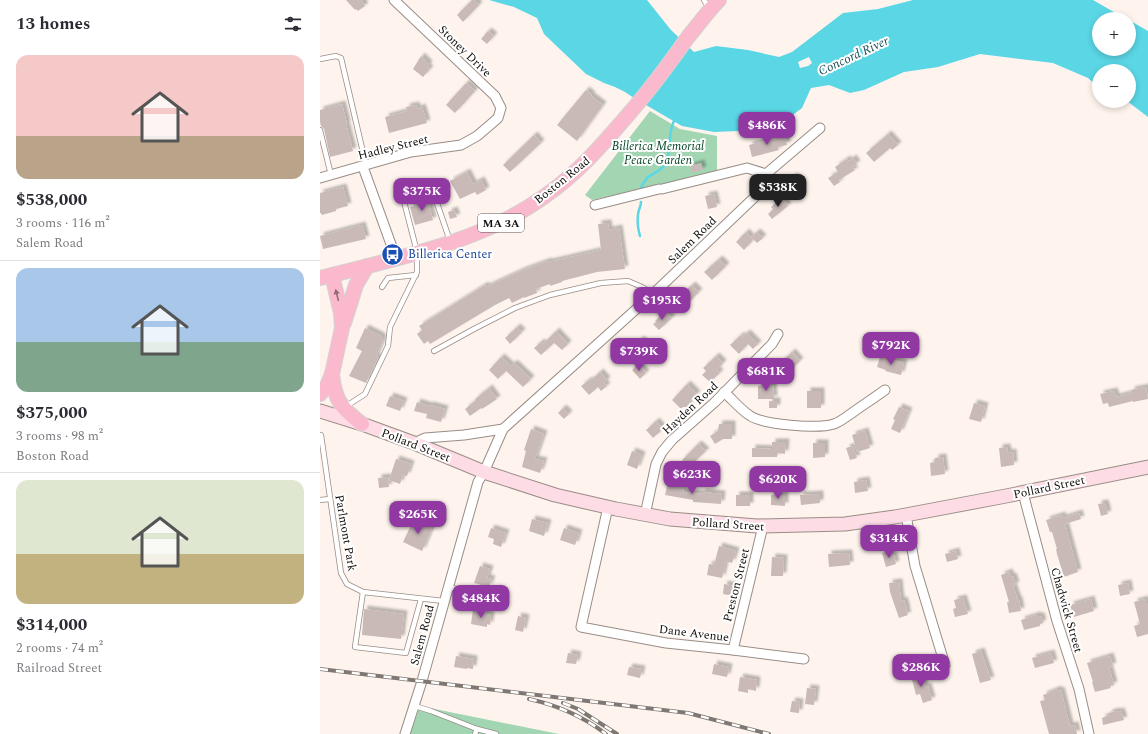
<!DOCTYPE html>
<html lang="en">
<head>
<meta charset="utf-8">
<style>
	:root { --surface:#fff; --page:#f2f2f3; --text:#2b2b33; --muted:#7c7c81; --line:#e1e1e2; --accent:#9138a3 }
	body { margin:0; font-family:Spectral,serif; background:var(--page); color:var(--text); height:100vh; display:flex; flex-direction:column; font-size:15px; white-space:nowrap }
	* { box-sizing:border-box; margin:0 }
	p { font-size:13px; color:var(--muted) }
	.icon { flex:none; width:22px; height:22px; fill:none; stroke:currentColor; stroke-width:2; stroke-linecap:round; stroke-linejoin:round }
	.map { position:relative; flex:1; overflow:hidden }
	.details { display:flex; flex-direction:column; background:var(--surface); width:320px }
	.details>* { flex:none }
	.controls { position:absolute; left:772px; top:12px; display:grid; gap:8px }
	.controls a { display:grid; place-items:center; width:44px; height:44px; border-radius:50%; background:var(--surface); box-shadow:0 2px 6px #0003; font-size:20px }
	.price { position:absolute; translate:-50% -34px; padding:0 9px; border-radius:8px; background:var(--accent); color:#fff; font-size:13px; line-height:26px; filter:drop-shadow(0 1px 2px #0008) }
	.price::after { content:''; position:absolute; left:50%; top:24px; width:12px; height:9px; margin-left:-6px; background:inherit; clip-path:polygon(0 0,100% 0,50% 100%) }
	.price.active { background:#222; color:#fff }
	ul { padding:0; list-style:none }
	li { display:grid; align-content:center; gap:8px; height:212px; padding:0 16px }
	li+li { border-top:1px solid var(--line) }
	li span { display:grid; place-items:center; height:124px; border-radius:12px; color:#555 }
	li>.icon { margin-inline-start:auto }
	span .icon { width:72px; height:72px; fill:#fffc; stroke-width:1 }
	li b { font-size:17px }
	h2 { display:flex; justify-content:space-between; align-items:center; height:48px; padding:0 16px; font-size:17px }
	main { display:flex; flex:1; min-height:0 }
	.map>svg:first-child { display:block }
	.green { fill:#a2d6b3 }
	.water { fill:#5ad6e5; fill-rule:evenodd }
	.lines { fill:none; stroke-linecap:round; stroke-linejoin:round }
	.stream { stroke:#5ad6e5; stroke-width:2.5 }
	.building { fill:#c9bab8; filter:url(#shadow) }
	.lane-casing { stroke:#998d86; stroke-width:6 }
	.street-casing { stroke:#998d86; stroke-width:11 }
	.secondary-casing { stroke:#998d86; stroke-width:15 }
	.primary-casing { stroke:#d4d3d3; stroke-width:16 }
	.lane { stroke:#fff; stroke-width:4.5 }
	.street { stroke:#fff; stroke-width:9 }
	.secondary { stroke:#fddce6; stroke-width:13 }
	.primary { stroke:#fab9cd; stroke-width:14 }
	.rail-casing { stroke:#7e7772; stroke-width:4 }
	.rail { stroke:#fff; stroke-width:2.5; stroke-dasharray:8; stroke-linecap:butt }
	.oneway { fill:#916c75 }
	.labels { text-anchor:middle; stroke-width:4; stroke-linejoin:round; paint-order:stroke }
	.shield { fill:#fff; stroke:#585654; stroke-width:1 }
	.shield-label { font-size:11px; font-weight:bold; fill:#110d0a }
	.street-label { font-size:12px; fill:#110d0a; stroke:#fff }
	.park-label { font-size:12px; font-style:italic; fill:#004423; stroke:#fff }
	.transit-label { font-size:12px; fill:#164399; stroke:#fff; text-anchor:start }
	.water-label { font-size:13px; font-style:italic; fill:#1a5056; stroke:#fff }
</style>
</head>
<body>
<main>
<section class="details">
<h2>13 homes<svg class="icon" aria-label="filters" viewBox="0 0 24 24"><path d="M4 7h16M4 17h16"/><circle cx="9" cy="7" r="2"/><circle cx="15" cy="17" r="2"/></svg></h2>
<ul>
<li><span style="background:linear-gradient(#f6c9c9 65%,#b9a48a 0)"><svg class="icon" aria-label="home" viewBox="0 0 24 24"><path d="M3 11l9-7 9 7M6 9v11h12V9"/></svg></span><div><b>$538,000</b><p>3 rooms · 116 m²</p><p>Salem Road</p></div></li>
<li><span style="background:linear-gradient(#a9c7e8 60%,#7fa58c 0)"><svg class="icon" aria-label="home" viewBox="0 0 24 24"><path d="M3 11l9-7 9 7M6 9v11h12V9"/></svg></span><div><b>$375,000</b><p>3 rooms · 98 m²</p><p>Boston Road</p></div></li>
<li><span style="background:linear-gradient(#dfe7d0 60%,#c2b280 0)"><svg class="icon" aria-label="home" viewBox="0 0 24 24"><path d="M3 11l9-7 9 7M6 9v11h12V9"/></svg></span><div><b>$314,000</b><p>2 rooms · 74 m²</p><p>Railroad Street</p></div></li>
</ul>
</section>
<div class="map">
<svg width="828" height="734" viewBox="0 0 828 734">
	<defs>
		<filter id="shadow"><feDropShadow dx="3.5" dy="-3.5" stdDeviation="1" flood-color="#0004"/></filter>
	</defs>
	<rect width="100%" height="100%" fill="#fef4ed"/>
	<g class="green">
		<path d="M330 111 360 129 397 136V172L272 200 265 195Z"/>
		<path d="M100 706 239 734H90Z"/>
	</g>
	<path class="water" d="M169 0H327L351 30 374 52 396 46 428 50 459 57 472 52 523 13 558 9 593 0H773L806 19H779V49H809V20L828 31V117L807 101H809V71H779V88L768 78 733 63 660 54 618 67 584 72 544 90 530 93 509 85 491 88 482 108 462 123 445 130 394 132 362 126 314 98 305 92 295 87 284 83 266 74 224 34 217 18 194 7ZM489 57 492 63 488 66 480 68 478 62Z"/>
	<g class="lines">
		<g class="stream">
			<path d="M321 188C323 184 325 180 328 177 335 172 342 171 346 162 352 148 347 132 355 119"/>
			<path d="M320 236C318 229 317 222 318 215 318 210 321 207 321 202"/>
		</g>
	</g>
	<g class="building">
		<path d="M26 0H41L45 6 38 11 36 9 35 10Z"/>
		<path d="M152 0H154L159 5 143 22 137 15Z"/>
		<path d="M168 31 174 36 167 44 161 39Z"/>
		<path d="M101 56 109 64 107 67 110 69 103 77 93 69Z"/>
		<path d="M146 83 155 91 135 113 126 105Z"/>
		<path d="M266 90 272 95 271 96 283 105 257 141 237 125Z"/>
		<path d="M22 104 27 124H26L33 151 10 157 4 129 1 126 0 122V110Z"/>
		<path d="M96 105 97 109 102 107 107 123 69 133 65 117 87 111 86 107Z"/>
		<path d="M568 134 578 145 572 150 570 148 554 162 546 153Z"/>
		<path d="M214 135 221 143 190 172 183 165Z"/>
		<path d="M465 136 467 145 458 147 459 150 432 157 429 145Z"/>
		<path d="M533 158 537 164 532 167 535 170 519 180 520 182 514 186 508 178 518 172 515 167 527 159 529 161Z"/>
		<path d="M381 163 383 170 372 173 370 166Z"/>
		<path d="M147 172 153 184 161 180 166 190 157 195 155 192 140 199 130 181Z"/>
		<path d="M474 176 482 184 474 191 467 183Z"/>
		<path d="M123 182 125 188 117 191 115 185Z"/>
		<path d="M23 187 28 206 16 209V211L2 215 1 213H0V193Z"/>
		<path d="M394 194 397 207 388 209 385 196Z"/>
		<path d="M107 197 113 220 95 225 90 207 100 205 98 199Z"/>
		<path d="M461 197 468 206 452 219 448 214 453 209 451 207Z"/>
		<path d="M134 210 137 217 130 219 128 212Z"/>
		<path d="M288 223 289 230 299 228 305 269 277 272 242 281V282L230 286V284L216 289 217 293 204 298V297L192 303 189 298 175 305 110 344 108 341 104 344 97 334 102 330 99 326 165 285 166 287 203 270 228 261 229 262 281 250 278 224Z"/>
		<path d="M42 225 46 239 3 249 0 236Z"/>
		<path d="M426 232 433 240 424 250 416 242Z"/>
		<path d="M437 232 443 238 437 243 431 237Z"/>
		<path d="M399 259 406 266 392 280 384 272Z"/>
		<path d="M372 285 379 292 365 306 357 298Z"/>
		<path d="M345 311 352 318 339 330 333 324 336 322 335 321Z"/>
		<path d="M197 327 202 332 190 344 185 338Z"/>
		<path d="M45 328 61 336 63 340 56 357 58 358 46 383 29 376 42 351 36 348Z"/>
		<path d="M236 331 248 344 242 350 234 343 221 355 214 348 221 342 223 344Z"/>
		<path d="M427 333 438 344 433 349 428 344 419 354 410 345 421 335 422 337Z"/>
		<path d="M321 339 327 346 322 350 329 356 327 358 330 361 324 365 310 349Z"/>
		<path d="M472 352 480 361 465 375H463L461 373V370L465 366 461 362Z"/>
		<path d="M396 356 403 363 397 370 400 373 390 382 382 375 386 371 383 368Z"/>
		<path d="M181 357 191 366 194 363 211 379 203 387 186 371 178 379 169 370Z"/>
		<path d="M560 357 569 360 570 359 584 363 581 375 565 371 566 370 557 367Z"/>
		<path d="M318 364 326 373 320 379 312 370Z"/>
		<path d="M280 372 287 380 284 383 287 386 281 391 278 387 269 395 261 386 269 380 270 381Z"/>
		<path d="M367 384 377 394 369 402V407H363L361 409 352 400Z"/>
		<path d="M453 385 454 399H438V386Z"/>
		<path d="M826 387 828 399 813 402V401L789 407 788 403 783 404 780 394 794 391 796 397 812 393 811 390Z"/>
		<path d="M169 388 177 399 162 409 161 408 150 416 145 409 156 400 155 399Z"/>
		<rect x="487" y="391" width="14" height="17"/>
		<path d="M70 396 84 401 80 411 66 406Z"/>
		<rect x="449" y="401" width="8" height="7"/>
		<path d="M97 402 109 406 110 405 125 409 121 422 106 418 107 414 94 411Z"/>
		<path d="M654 403 665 406 661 422 649 419Z"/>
		<path d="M579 407 589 411 580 433 571 429 575 420 573 419Z"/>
		<path d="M243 408 249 414 244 419 238 413Z"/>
		<path d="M336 421 343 429 333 438 326 430Z"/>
		<path d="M399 424H412V439H403L395 444 390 436 398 431Z"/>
		<path d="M211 429 224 434 215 459 224 461 220 473 202 467 206 451 204 450Z"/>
		<path d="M545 431 550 448 537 452 532 435Z"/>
		<path d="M452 442H466L465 454 458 453 457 457H432V448L452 449Z"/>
		<path d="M493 443H505V457L493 458Z"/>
		<path d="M378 444 386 451 369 467 362 460Z"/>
		<path d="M533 446 537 458 530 460 526 448Z"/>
		<path d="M687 447 688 453 693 452 694 465 681 467 679 448Z"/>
		<path d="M312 451 322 455 317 469 307 465Z"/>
		<path d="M623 457 625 474 611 476 610 463 615 462V458Z"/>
		<path d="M76 459 91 464 87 476 83 475 80 484 69 480Z"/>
		<path d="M68 477 69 487 59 488 58 478Z"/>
		<path d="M546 480 548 491 535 493 534 482Z"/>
		<path d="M348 482 364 485 363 492 382 494V492L402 494 401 504 373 502V500L345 495Z"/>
		<path d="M500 494V503L481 505 480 495Z"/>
		<rect x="416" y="495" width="14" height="11"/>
		<path d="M451 495H465V506L451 505Z"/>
		<path d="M785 503 788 514 781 516 778 504Z"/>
		<path d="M759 513 761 519 745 524 758 572 744 577 737 554 736 549H737L732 532H730L726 520 742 515 743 518Z"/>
		<path d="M94 519 112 528 102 551 83 542Z"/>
		<path d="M212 519 228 523 224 536 209 531Z"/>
		<path d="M171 528 186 533 181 547 173 544 174 539 168 537Z"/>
		<path d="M244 528 259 533 255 545 240 540Z"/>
		<path d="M399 546 416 551 412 563 406 561 402 578 387 575 389 564 394 565Z"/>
		<path d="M571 551 572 556 574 555 576 564 566 567 562 553Z"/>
		<path d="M636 551 638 559 627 562 625 554Z"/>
		<path d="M529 553 530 565 509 567 508 554Z"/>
		<path d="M452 557 464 558 463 576H451Z"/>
		<path d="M160 566 170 569 167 578 172 579 169 587 154 583Z"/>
		<path d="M689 572 691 577 693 576 696 585 693 586 698 600H699L701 611 689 613 687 602H689L681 575Z"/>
		<path d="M579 582 581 601 584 600 587 610H586L588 615 579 618 570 592 569 583Z"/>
		<path d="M808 583 810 594 800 596 798 585Z"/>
		<path d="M404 584 415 586 413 596 403 594Z"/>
		<path d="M643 598 648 614 635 617 633 609 636 608 634 600Z"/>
		<path d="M771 599 774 611 754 617 750 605Z"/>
		<path d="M825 599 826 603H828V634L817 637 814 626 820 624 814 602Z"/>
		<path d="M44 609 84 614 81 639 42 635Z"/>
		<path d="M153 610 166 613V614L171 615 170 625 167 624V627L151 624Z"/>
		<path d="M717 615 718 616H721L723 623 720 624V626L704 630 701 620Z"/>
		<path d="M198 616 206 618 203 632 195 630Z"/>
		<path d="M661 651 671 680 660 683 652 654Z"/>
		<path d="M248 653 258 655 256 664 246 663Z"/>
		<path d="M731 653 734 663 715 668 712 658Z"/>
		<path d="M136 656 154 659 153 669 147 668V669L134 667Z"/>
		<path d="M790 656 793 666 789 667 794 685 790 686 791 688 775 692 772 682H773L767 663Z"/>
		<path d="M394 664 409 667 407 677 392 674Z"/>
		<path d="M309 667 322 669 320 678 307 675Z"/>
		<path d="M601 673 605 687 608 686 612 700 603 703 600 694 596 695 591 676Z"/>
		<path d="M420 677 437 680 436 691 428 689V693L418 691Z"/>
		<path d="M487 688 496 689 494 705 485 704Z"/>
		<path d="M738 689V691L741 690 750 726 755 725 757 734H729L720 701 725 700 723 695Z"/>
		<path d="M472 701 480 702 479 713 470 712Z"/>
		<path d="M796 711 797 712 801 711 804 720 783 725 782 718 789 715V713Z"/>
	</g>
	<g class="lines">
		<defs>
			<g id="lane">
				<path d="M384 0 389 8"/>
				<path d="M0 59 16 56 21 58 46 165"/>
				<path d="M0 130 11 175"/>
				<path d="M62 287 68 278 96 275"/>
				<path d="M114 351 154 329 195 308 230 295 281 283 308 281 322 287 333 294"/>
				<path d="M25 407 45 394 68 346 70 327 97 272V252L81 190 110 183 130 241"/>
				<path d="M0 435H1L21 573 27 584 43 592 124 601"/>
				<path d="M0 500 10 499"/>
				<path d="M128 587 186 601"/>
				<path d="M43 592 35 647 86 653 101 599"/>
				<path d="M95 706 111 711 157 729"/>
				<path d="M155 734 157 729 176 734"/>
			</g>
			<g id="street">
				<path d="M43 167 76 258"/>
				<path d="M0 178 91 152 141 145 157 136 170 125 178 118 181 108 175 96 74 0"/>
				<path d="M342 189 427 168 446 174"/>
				<path d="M275 205 339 189"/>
				<path d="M404 392C412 399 420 409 429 415 442 425 498 429 514 424 520 422 526 417 532 413 543 405 554 398 565 390"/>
				<path d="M94 443 105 438 144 435 183 429"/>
				<path d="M703 493 737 621 759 689 769 734"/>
				<path d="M288 507 261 627 346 643 413 650 484 659"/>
				<path d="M325 515 336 464 342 452 352 440 395 402 452 344 458 334"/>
				<path d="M586 515 595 566 625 665"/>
				<path d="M413 650 443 526"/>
				<path d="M85 734 102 681 158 482 164 472 183 429 333 294 440 192 446 174 500 128"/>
			</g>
			<path id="secondary" d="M0 411 42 424 94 443 164 472 235 495 296 509 350 519 437 526 525 524 575 517 686 496 828 467"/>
			<g id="primary">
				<path d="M0 278C77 258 160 243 225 196 257 174 282 145 307 116 329 91 349 64 368 37 379 24 387 12 399 0"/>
				<path d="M24 323 36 285 47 266"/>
				<path d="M12 374C15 401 21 408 42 424"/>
				<path d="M0 394 7 386 12 374 22 328 21 313 12 275"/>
			</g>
		</defs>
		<use href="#lane" class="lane-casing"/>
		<use href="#street" class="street-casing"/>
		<use href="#secondary" class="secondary-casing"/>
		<use href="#primary" class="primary-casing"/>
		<use href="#lane" class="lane"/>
		<use href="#street" class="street"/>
		<use href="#secondary" class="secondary"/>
		<use href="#primary" class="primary"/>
		<defs>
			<g id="rail">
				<path d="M0 669 368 713 449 734"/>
				<path d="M209 699C236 705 264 717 286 734"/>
				<path d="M243 703 258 709 297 734"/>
			</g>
		</defs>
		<use href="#rail" class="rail-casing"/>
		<use href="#rail" class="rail"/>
	</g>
	<defs><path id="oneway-solid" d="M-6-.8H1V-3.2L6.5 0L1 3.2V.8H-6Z"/></defs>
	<use class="oneway" href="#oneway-solid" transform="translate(17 295) rotate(-104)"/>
	<defs>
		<symbol id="bus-disc" viewBox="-11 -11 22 22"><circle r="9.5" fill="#1a4fb4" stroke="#fff"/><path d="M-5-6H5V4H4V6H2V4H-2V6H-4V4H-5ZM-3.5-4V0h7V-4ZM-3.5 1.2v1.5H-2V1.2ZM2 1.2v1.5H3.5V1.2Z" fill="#fff"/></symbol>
	</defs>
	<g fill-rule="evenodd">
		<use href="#bus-disc" x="60" y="242" width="25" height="25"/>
	</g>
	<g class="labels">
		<rect class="shield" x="158" y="214" width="46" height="18" rx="3"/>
		<g class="shield-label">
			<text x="181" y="227">MA 3A</text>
		</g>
		<g class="street-label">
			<text transform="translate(145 51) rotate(44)" y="4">Stoney Drive</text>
			<text transform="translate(73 147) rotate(-14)" y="4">Hadley Street</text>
			<text transform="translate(242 180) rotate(-39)" y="4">Boston Road</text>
			<text transform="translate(372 240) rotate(-44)" y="4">Salem Road</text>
			<text transform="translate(370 408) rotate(-43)" y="4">Hayden Road</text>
			<text transform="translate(96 445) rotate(21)" y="4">Pollard Street</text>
			<text transform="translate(729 487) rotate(-12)" y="4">Pollard Street</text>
			<text transform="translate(408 524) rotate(4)" y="4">Pollard Street</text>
			<text transform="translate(26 533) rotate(80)" y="4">Parlmont Park</text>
			<text transform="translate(416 585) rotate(-76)" y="4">Preston Street</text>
			<text transform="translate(747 610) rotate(74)" y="4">Chadwick Street</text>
			<text transform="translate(374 633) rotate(7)" y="4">Dane Avenue</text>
			<text transform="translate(102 635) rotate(-75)" y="4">Salem Road</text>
		</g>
		<g class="park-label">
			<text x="338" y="150">Billerica Memorial<tspan x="338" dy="14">Peace Garden</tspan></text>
		</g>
		<g class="transit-label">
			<text x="88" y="258">Billerica Center</text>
		</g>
		<g class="water-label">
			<text transform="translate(533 55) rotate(-25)" y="5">Concord River</text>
		</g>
	</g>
</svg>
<div class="controls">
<a>+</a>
<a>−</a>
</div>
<b class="price" style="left:447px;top:146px">$486K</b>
<b class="price active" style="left:458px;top:208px">$538K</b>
<b class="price" style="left:102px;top:212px">$375K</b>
<b class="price" style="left:342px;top:321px">$195K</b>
<b class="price" style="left:571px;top:366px">$792K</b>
<b class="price" style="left:319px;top:372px">$739K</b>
<b class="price" style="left:446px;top:392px">$681K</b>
<b class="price" style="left:372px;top:495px">$623K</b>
<b class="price" style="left:458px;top:500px">$620K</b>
<b class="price" style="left:98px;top:535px">$265K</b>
<b class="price" style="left:569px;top:559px">$314K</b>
<b class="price" style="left:161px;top:619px">$484K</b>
<b class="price" style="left:601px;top:688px">$286K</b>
</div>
</main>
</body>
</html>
